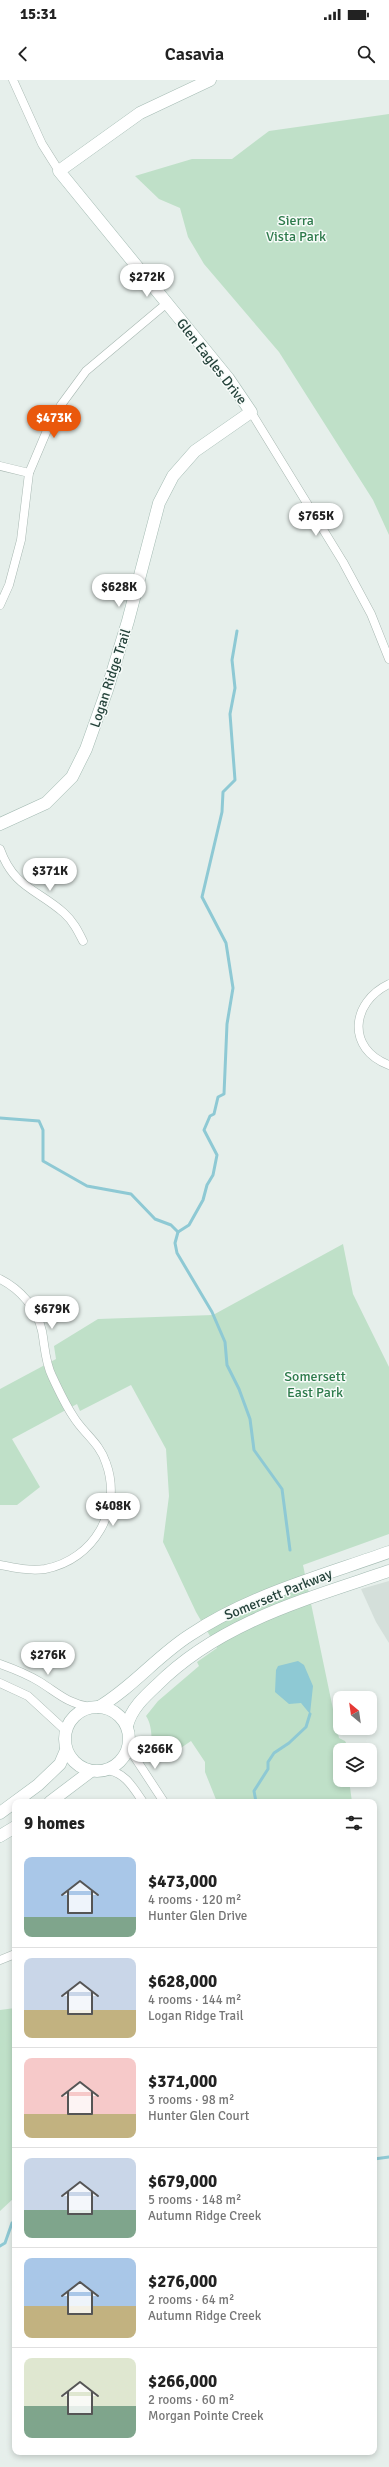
<!DOCTYPE html>
<html lang="en">
<head>
<meta charset="utf-8">
<style>
	:root { --surface:#fff; --page:#f6f6f6; --text:#222; --muted:#767676; --line:#e0e0e0; --accent:#ea580c }
	body { margin:0; font-family:Signika,sans-serif; background:var(--page); color:var(--text); height:100vh; display:flex; flex-direction:column; font-size:15px; white-space:nowrap }
	* { box-sizing:border-box; margin:0 }
	p { font-size:13px; color:var(--muted) }
	.icon { flex:none; width:22px; height:22px; fill:none; stroke:currentColor; stroke-width:2; stroke-linecap:round; stroke-linejoin:round }
	.map { position:relative; flex:1; overflow:hidden }
	.panel { position:absolute; left:12px; top:1719px; width:365px; height:656px; display:flex; flex-direction:column; background:var(--surface); border-radius:8px; box-shadow:0 2px 6px #0003 }
	.panel>* { flex:none }
	.needle { width:26px; rotate:331deg }
	.controls { position:absolute; left:333px; top:1611px; display:grid; gap:8px }
	.controls a { display:grid; place-items:center; width:44px; height:44px; border-radius:8px; background:var(--surface); box-shadow:0 2px 6px #0003; font-size:20px }
	.price { position:absolute; translate:-50% -34px; padding:0 9px; border-radius:14px; background:#fff; color:#222; font-size:13px; line-height:26px; filter:drop-shadow(0 1px 2px #0008) }
	.price::after { content:''; position:absolute; left:50%; top:24px; width:12px; height:9px; margin-left:-6px; background:inherit; clip-path:polygon(0 0,100% 0,50% 100%) }
	.price.current { background:var(--accent); color:#fff }
	ul { padding:0; list-style:none }
	li { display:flex; align-items:center; gap:12px; height:100px; padding:0 12px }
	li+li { border-top:1px solid var(--line) }
	li span { display:grid; place-items:center; flex:none; width:112px; height:80px; border-radius:8px; color:#555 }
	li>.icon { margin-inline-start:auto }
	span .icon { width:48px; height:48px; fill:#fffc; stroke-width:1 }
	li b { font-size:17px }
	h2 { display:flex; justify-content:space-between; align-items:center; height:48px; padding:0 12px; font-size:17px }
	.status { display:flex; justify-content:space-between; align-items:center; height:28px; padding:0 20px; background:var(--surface); direction:ltr }
	.status svg { height:11px; fill:currentColor }
	header { display:flex; justify-content:space-between; align-items:center; height:52px; padding:0 12px; background:var(--surface); font-size:18px; font-weight:600 }
	.map>svg:first-child { display:block }
	.built { fill:#d4dfda }
	.green { fill:#bfe0c8 }
	.water { fill:#8ec9d4 }
	.lines { fill:none; stroke-linecap:round; stroke-linejoin:round }
	.stream { stroke:#8ec9d4; stroke-width:3 }
	.street-casing { stroke:#a8b8b2; stroke-width:9 }
	.secondary-casing { stroke:#a4bbb3; stroke-width:13 }
	.street { stroke:#fff; stroke-width:8 }
	.secondary { stroke:#fff; stroke-width:12 }
	.labels { text-anchor:middle; stroke-width:3; stroke-linejoin:round; paint-order:stroke }
	.park-label { font-size:14px; fill:#2d7a4b; stroke:#f7fbf9 }
	.street-label { font-size:14px; fill:#24423a; stroke:#f7fbf9 }
</style>
</head>
<body>
<div class="status"><b>15:31</b><svg viewBox="0 0 49 12"><path d="M0 12V9h3v3zM5 12V6h3v6zM10 12V3h3v9zM15 12V0h3v12zM26 1h20v11H26zM47 4h2v5h-2z"/></svg></div>
<header><svg class="icon" aria-label="back" viewBox="0 0 24 24"><path d="M15 5l-7 7 7 7"/></svg>Casavia<svg class="icon" aria-label="search" viewBox="0 0 24 24"><circle cx="10" cy="10" r="6"/><path d="M15 15l6 6"/></svg></header>
<div class="map">
<svg width="389" height="2387" viewBox="0 0 389 2387">
	<rect width="100%" height="100%" fill="#e6efeb"/>
	<path class="built" d="M389 1501V1563L376 1542 361 1509Z"/>
	<g class="green">
		<path d="M389 34V455L373 420 279 272 204 184 188 157 180 128 159 119 135 96 192 79H232L269 51Z"/>
		<path d="M343 1164 353 1214 389 1287V1454L303 1485 339 1658 345 1661 350 1670H340V1700H349L352 1722H217L205 1692V1682L191 1661 156 1685C149 1670 155 1649 146 1636L158 1621 199 1586 197 1582 217 1568 196 1532 163 1462 169 1416 166 1369 131 1305 80 1331 77 1324 12 1359 40 1407 17 1425H0V1309L56 1279 54 1266 98 1239 213 1235Z"/>
		<path d="M15 1928V2117L0 2131V1930Z"/>
	</g>
	<path class="water" d="M298 1581 304 1585 313 1606 310 1634 301 1623 289 1624 275 1612 276 1590 278 1586Z"/>
	<g class="lines">
		<g class="stream">
			<path d="M0 1038 39 1041 43 1050V1081L87 1106 131 1114 155 1139 171 1145 178 1152 175 1163 177 1173 212 1232 225 1262 227 1285 239 1309 250 1339 254 1370 282 1409 290 1470"/>
			<path d="M178 1152 189 1145 203 1120 207 1105 213 1095 217 1075 204 1050 210 1036 214 1034 218 1017 224 1014 227 944 233 908 226 863 202 817 222 732 223 712 235 700 230 634 235 608 232 580 237 551"/>
			<path d="M256 1722 254 1711 268 1689V1682L274 1673 289 1663 306 1647 310 1634"/>
			<path d="M374 2079 389 2077"/>
			<path d="M0 2166 5 2163 12 2143 15 2142"/>
		</g>
		<defs>
			<g id="street">
				<path d="M13 0 42 64 59 91"/>
				<path d="M251 332 343 482 371 534 389 579"/>
				<path d="M0 386 29 393"/>
				<path d="M0 525 9 505 21 460 29 393 48 348 61 325 86 291 167 223"/>
				<path d="M0 769C14 808 37 809 64 833 73 841 78 851 83 861"/>
				<path d="M389 904C351 922 346 969 389 985"/>
				<path d="M0 1199C20 1209 37 1228 42 1251 45 1267 45 1282 52 1296 58 1309 65 1324 73 1336 83 1353 100 1363 106 1383 123 1429 94 1480 45 1489 30 1491 15 1488 0 1485"/>
				<path d="M0 1584C14 1589 27 1594 40 1602 59 1614 67 1623 90 1627"/>
				<path d="M0 1603 28 1616 66 1651"/>
				<path d="M128 1667 164 1722"/>
				<path d="M105 1690C124 1691 133 1707 143 1722"/>
				<path d="M0 1880 15 1874"/>
			</g>
			<g id="secondary">
				<path d="M0 744 46 723 72 697 86 669 107 610 128 541 159 423 173 396 195 371 251 332 228 298 59 91 140 33 210 0"/>
				<circle cx="97" cy="1659" r="32"/>
				<path d="M99 1627C133 1607 157 1576 190 1555 250 1515 322 1496 389 1472"/>
				<path d="M127 1646C131 1629 144 1617 157 1605 220 1542 307 1519 389 1491"/>
				<path d="M50 1722 91 1691"/>
				<path d="M0 1733 38 1705 60 1684 66 1670"/>
				<path d="M0 1756 15 1747"/>
			</g>
		</defs>
		<use href="#street" class="street-casing"/>
		<use href="#secondary" class="secondary-casing"/>
		<use href="#street" class="street"/>
		<use href="#secondary" class="secondary"/>
	</g>
	<g class="labels">
		<g class="park-label">
			<text x="296" y="145">Sierra<tspan x="296" dy="16">Vista Park</tspan></text>
			<text x="315" y="1301">Somersett<tspan x="315" dy="16">East Park</tspan></text>
		</g>
		<g class="street-label">
			<text transform="translate(212 281) rotate(52)" y="5">Glen Eagles Drive</text>
			<text transform="translate(110 598) rotate(-72)" y="5">Logan Ridge Trail</text>
			<text transform="translate(278 1514) rotate(-22)" y="5">Somersett Parkway</text>
		</g>
	</g>
</svg>
<div class="controls">
<a><svg class="needle" viewBox="-14 -14 28 28"><path d="M0-13l5 13h-10z" fill="#e53935"/><path d="M0 13l5-13h-10z" fill="#767676"/></svg></a>
<a><svg class="icon" aria-label="layers" viewBox="0 0 24 24"><path d="M12 4l9 5-9 5-9-5zM3 14l9 5 9-5"/></svg></a>
</div>
<b class="price" style="left:147px;top:218px">$272K</b>
<b class="price current" style="left:54px;top:359px">$473K</b>
<b class="price" style="left:316px;top:457px">$765K</b>
<b class="price" style="left:119px;top:528px">$628K</b>
<b class="price" style="left:50px;top:812px">$371K</b>
<b class="price" style="left:52px;top:1250px">$679K</b>
<b class="price" style="left:113px;top:1447px">$408K</b>
<b class="price" style="left:48px;top:1596px">$276K</b>
<b class="price" style="left:155px;top:1690px">$266K</b>
<section class="panel">
<h2>9 homes<svg class="icon" aria-label="filters" viewBox="0 0 24 24"><path d="M4 7h16M4 17h16"/><circle cx="9" cy="7" r="2"/><circle cx="15" cy="17" r="2"/></svg></h2>
<ul>
<li><span style="background:linear-gradient(#a9c7e8 75%,#7fa58c 0)"><svg class="icon" aria-label="home" viewBox="0 0 24 24"><path d="M3 11l9-7 9 7M6 9v11h12V9"/></svg></span><div><b>$473,000</b><p>4 rooms · 120 m²</p><p>Hunter Glen Drive</p></div></li>
<li><span style="background:linear-gradient(#c9d6e8 65%,#c2b280 0)"><svg class="icon" aria-label="home" viewBox="0 0 24 24"><path d="M3 11l9-7 9 7M6 9v11h12V9"/></svg></span><div><b>$628,000</b><p>4 rooms · 144 m²</p><p>Logan Ridge Trail</p></div></li>
<li><span style="background:linear-gradient(#f6c9c9 70%,#c2b280 0)"><svg class="icon" aria-label="home" viewBox="0 0 24 24"><path d="M3 11l9-7 9 7M6 9v11h12V9"/></svg></span><div><b>$371,000</b><p>3 rooms · 98 m²</p><p>Hunter Glen Court</p></div></li>
<li><span style="background:linear-gradient(#c9d6e8 65%,#7fa58c 0)"><svg class="icon" aria-label="home" viewBox="0 0 24 24"><path d="M3 11l9-7 9 7M6 9v11h12V9"/></svg></span><div><b>$679,000</b><p>5 rooms · 148 m²</p><p>Autumn Ridge Creek</p></div></li>
<li><span style="background:linear-gradient(#a9c7e8 60%,#c2b280 0)"><svg class="icon" aria-label="home" viewBox="0 0 24 24"><path d="M3 11l9-7 9 7M6 9v11h12V9"/></svg></span><div><b>$276,000</b><p>2 rooms · 64 m²</p><p>Autumn Ridge Creek</p></div></li>
<li><span style="background:linear-gradient(#dfe7d0 60%,#7fa58c 0)"><svg class="icon" aria-label="home" viewBox="0 0 24 24"><path d="M3 11l9-7 9 7M6 9v11h12V9"/></svg></span><div><b>$266,000</b><p>2 rooms · 60 m²</p><p>Morgan Pointe Creek</p></div></li>
</ul>
</section>
</div>
</body>
</html>
